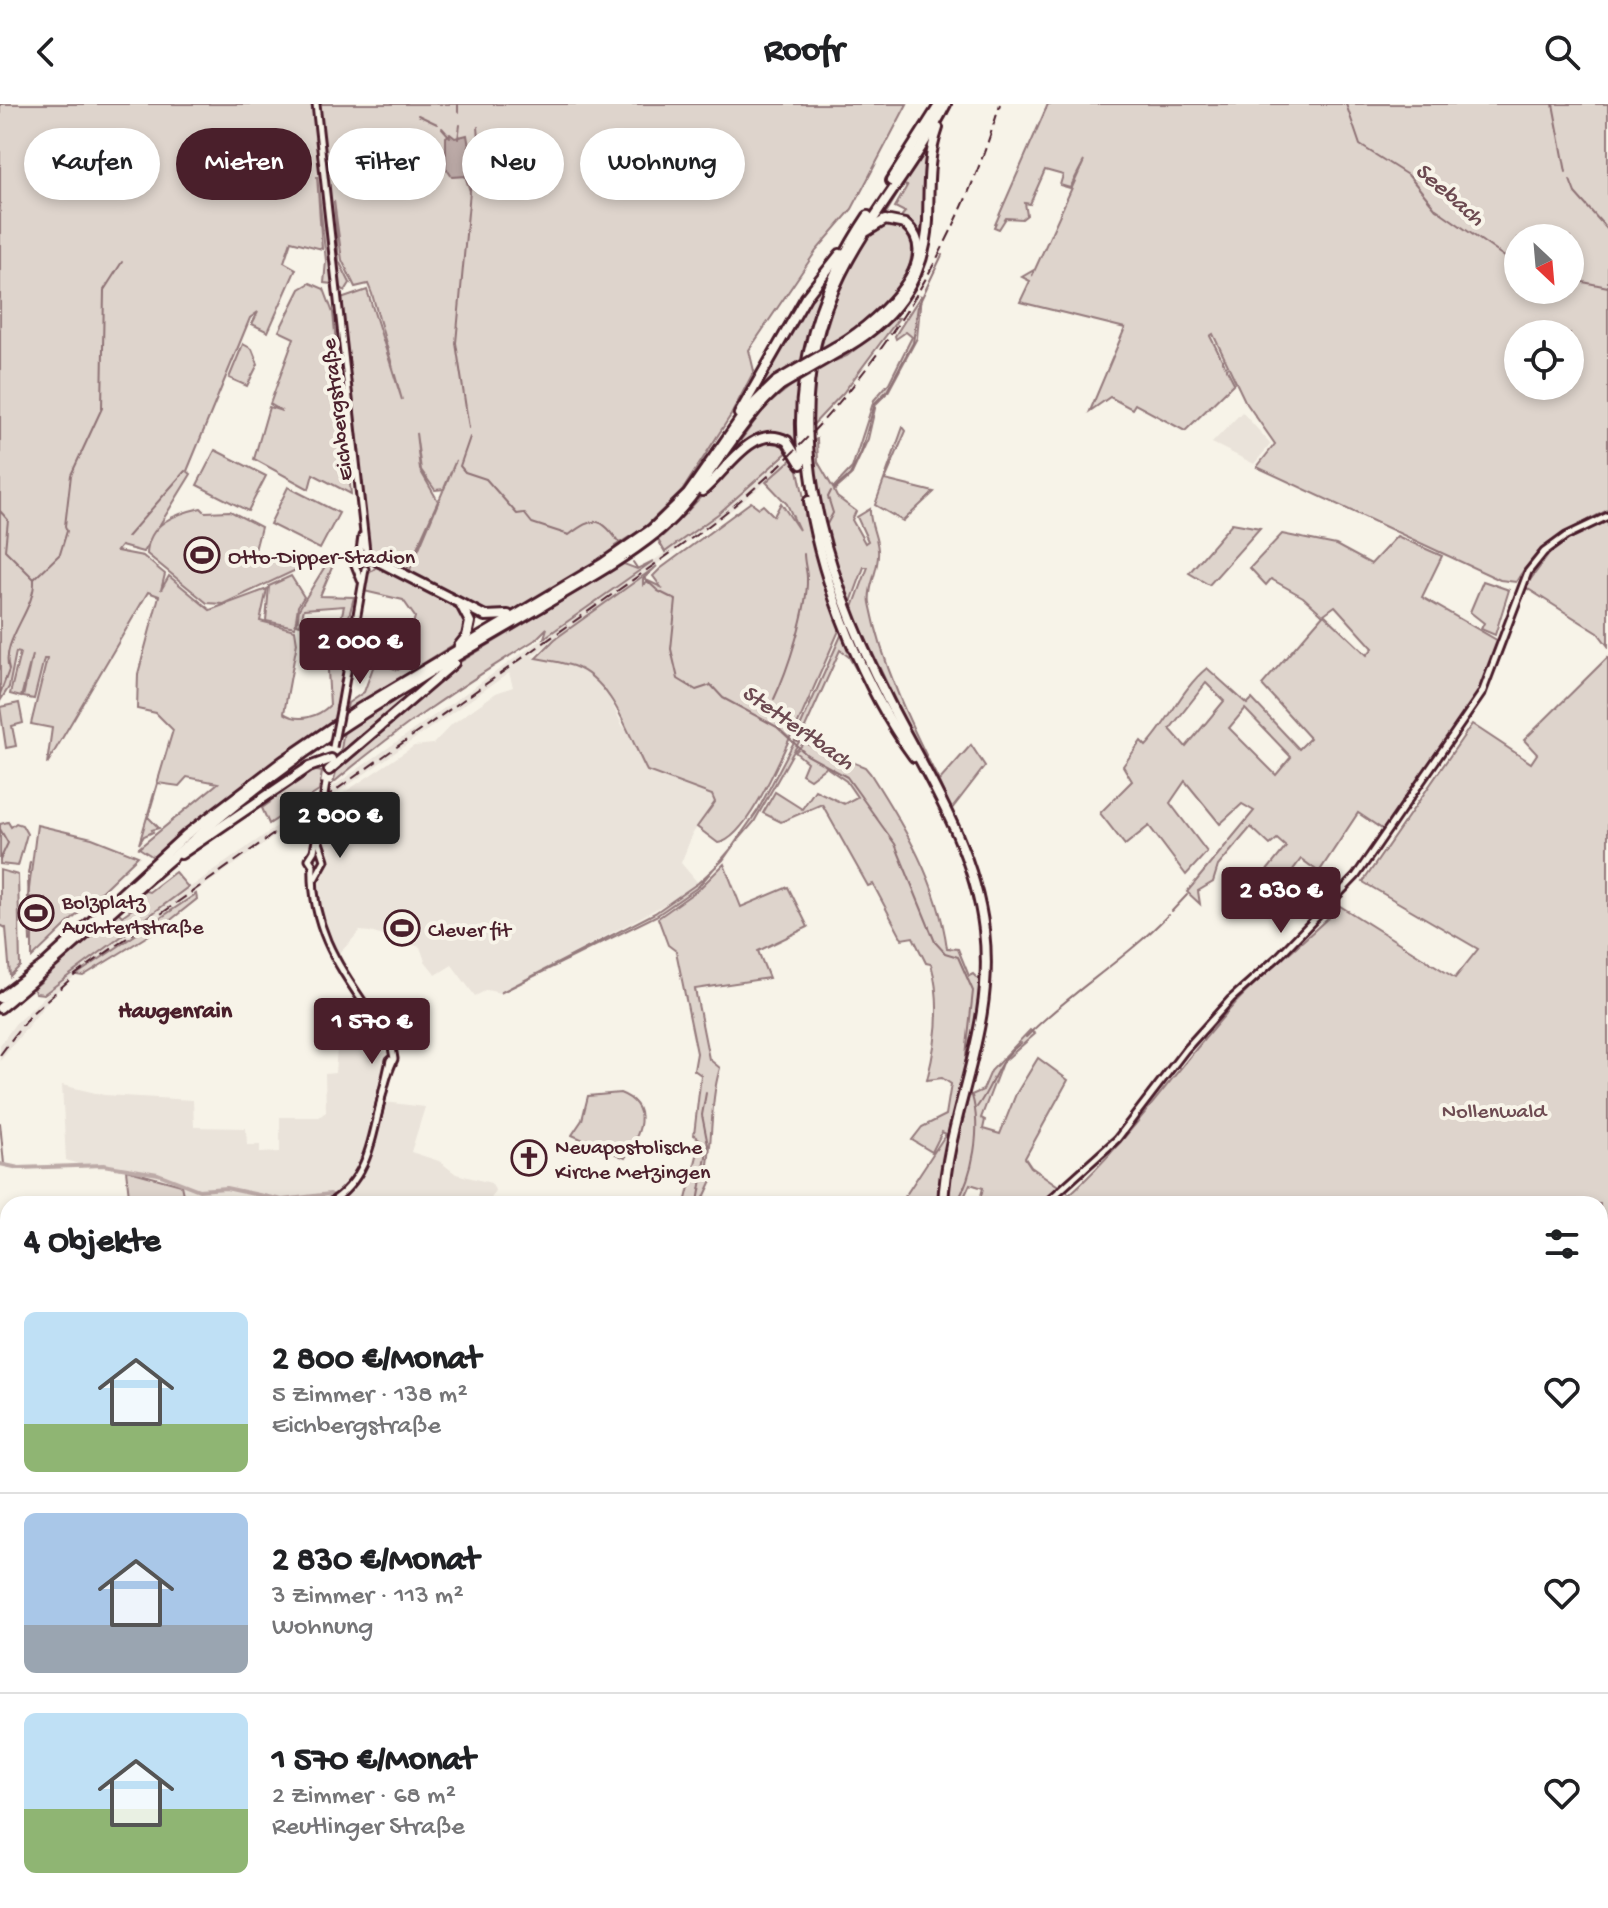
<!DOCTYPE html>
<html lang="de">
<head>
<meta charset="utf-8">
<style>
	:root { --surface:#fff; --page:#f2f2f2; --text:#202124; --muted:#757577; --line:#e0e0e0; --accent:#4a1f2b }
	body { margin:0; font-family:"Gochi Hand",sans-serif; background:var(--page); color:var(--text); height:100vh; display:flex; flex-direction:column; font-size:30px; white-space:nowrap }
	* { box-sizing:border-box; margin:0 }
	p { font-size:26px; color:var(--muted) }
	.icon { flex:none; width:44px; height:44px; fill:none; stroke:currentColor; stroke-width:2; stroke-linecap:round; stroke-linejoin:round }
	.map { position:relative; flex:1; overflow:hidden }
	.side { position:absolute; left:0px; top:1092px; width:1608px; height:712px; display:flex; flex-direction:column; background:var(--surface); border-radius:24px 24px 0 0; box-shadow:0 4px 12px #0003 }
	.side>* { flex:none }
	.top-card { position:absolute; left:24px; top:24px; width:800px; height:72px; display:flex; gap:16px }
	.needle { width:52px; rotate:154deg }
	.controls { position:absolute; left:1504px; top:120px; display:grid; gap:16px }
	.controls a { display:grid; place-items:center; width:80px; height:80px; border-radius:50%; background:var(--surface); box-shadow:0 4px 12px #0003; font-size:40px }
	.price { position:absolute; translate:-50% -68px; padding:0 18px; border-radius:8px; background:var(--accent); color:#fff; font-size:26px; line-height:52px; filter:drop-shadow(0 2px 4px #0008) }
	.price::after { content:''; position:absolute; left:50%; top:48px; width:24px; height:18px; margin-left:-12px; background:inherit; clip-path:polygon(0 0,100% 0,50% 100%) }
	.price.on { background:#222; color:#fff }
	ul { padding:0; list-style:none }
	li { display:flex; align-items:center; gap:24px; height:200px; padding:0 24px }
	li+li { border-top:2px solid var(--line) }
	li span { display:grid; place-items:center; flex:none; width:224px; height:160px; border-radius:12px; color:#555 }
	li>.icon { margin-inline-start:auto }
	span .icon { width:96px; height:96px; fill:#fffc; stroke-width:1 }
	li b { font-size:34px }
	h2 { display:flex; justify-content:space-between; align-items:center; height:96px; padding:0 24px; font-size:34px }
	.pill { padding:0 28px; border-radius:36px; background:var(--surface); box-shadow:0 4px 12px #0003; font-size:28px; line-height:72px }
	.pill.on { background:var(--accent); color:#fff }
	header { display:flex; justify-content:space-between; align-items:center; height:104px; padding:0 24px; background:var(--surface); font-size:36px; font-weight:800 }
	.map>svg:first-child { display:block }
	.built { fill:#eae3da }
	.green { fill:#ded4cc; stroke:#947a7c; stroke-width:2; fill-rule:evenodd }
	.water { fill:#bcaaa7; stroke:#8e7275; stroke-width:2 }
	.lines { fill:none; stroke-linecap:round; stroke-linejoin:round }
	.stream { stroke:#8e7275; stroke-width:2 }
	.canal { stroke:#bcaaa7; stroke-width:4 }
	.river { stroke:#bcaaa7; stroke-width:7 }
	.secondary-casing { stroke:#4a1f2b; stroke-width:11 }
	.primary-casing { stroke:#4a1f2b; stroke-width:13 }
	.highway-casing { stroke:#4a1f2b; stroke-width:14 }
	.secondary { stroke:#f7f3e8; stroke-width:5 }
	.primary { stroke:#f7f3e8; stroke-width:7 }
	.highway { stroke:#f7f3e8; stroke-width:8 }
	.rail { stroke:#4a1f2b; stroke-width:2; stroke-dasharray:12 6; stroke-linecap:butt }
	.secondary-bridge-casing { stroke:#4a1f2b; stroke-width:11; stroke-linecap:butt }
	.highway-bridge-casing { stroke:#4a1f2b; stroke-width:14; stroke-linecap:butt }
	.secondary-bridge { stroke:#f7f3e8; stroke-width:5 }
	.highway-bridge { stroke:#f7f3e8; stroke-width:8 }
	.labels { text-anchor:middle; stroke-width:8; stroke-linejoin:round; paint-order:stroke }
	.street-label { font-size:22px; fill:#4a1f2b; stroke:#f7f3e8 }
	.poi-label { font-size:22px; fill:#4a1f2b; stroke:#f7f3e8; text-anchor:start }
	.park-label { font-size:22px; fill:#6f4c53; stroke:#f7f3e8 }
	.water-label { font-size:24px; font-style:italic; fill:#6c4950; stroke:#f7f3e8 }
	.neighbourhood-label { font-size:24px; font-weight:bold; fill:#4a1f2b; stroke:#f7f3e8 }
</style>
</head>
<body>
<header><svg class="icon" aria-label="back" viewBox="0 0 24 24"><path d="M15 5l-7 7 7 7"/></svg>Roofr<svg class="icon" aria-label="search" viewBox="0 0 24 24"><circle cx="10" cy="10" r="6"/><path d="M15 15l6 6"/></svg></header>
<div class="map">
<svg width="1608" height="1804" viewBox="0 0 1608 1804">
	<rect width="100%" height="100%" fill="#f7f3e8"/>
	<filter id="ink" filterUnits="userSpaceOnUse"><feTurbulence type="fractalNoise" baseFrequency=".0125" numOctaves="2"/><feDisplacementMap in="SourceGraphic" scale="16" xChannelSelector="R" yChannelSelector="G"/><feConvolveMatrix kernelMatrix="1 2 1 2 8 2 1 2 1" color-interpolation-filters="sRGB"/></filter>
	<g filter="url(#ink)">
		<g class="built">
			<path d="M1242 308 1271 340 1254 360 1212 339Z"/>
			<path d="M784 354 789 358 741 399 532 552 574 562 595 575 609 593 622 621 682 678 712 691 716 698 693 729 681 759 698 779 684 790 500 889 487 886 475 892 452 861 436 871 425 857 420 843 370 828 360 827 338 851 329 835 318 793 321 765 327 761 329 752 322 744 330 698 414 642 433 640 452 620 496 589 513 583 509 569 76 871 53 891 0 957V941L15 920 73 866 697 426Z"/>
			<path d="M375 923 389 953 378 986 372 1041 384 998 425 1003 411 1048 439 1057 456 1070 491 1079 495 1086 489 1100H346L335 1089 322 1100H185L181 1079 168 1073 144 1066 105 1060 87 1063 66 1056 62 981 104 991 193 996 194 1023 246 1024 247 1041H260V1049L280 1048V1013H319L326 1008 325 970 335 969 337 944Z"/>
			<path d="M1600 1651 1608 1654V1747L1600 1740Z"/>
			<path d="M1600 1763 1608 1771V1804H1540L1539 1796H1600Z"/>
			<path d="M898 1796H1248L1239 1804H896Z"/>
		</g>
		<g class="green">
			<path d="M0 0H314L333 180 324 179 326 157 317 72 322 145 291 137 284 158 296 165 268 228 252 220 258 208 250 214 187 367 191 370 143 448 121 442 117 447 143 452 165 470 161 486 169 472 210 506 267 485 260 517 295 526 297 539 284 609C298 619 318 613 330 601L327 549 346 558 334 618 155 754 139 744 218 679 187 673 179 682 158 679 148 713 159 724 152 726 153 728 144 732 139 740 173 626 156 609 137 605 138 570 159 492 148 488 47 660 52 624 31 620 47 555H44L34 595 23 593 32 551 21 593 10 590 20 549 16 548 9 583 0 597Z"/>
			<path d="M318 0H907L852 105 816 147 749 246 754 267 731 311 682 387 645 423 615 442 616 445 518 505 508 510 488 511 409 468 456 356 444 385 435 386 421 366 416 329 420 366 438 397 407 466 375 453 367 444 341 195 367 186 402 296 372 190 368 180 355 183 342 156 334 97 339 157 350 179 345 187 339 182Z"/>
			<path d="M1048 0H1608V406C1570 425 1538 440 1516 478L1500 476 1257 363 1275 340 1245 297 1213 230 1210 232 1234 279 1185 327 1135 300 1132 305 1110 293 1090 307 1125 224 1020 198 1030 177 1022 173 1034 166 1032 172 1084 57 1070 84 1060 81 1063 71 1045 66 1030 100 1025 99 1027 111 1022 115 1006 114 999 125 994 123ZM1518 134H1570V186H1518ZM1518 230H1570V282H1518Z"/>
			<path d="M931 36 927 50 920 152 918 131 900 114 905 108 895 103 907 82 903 81 883 114 878 115Z"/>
			<path d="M885 119H897L911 129C920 184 868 225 821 244 831 207 849 139 885 119Z"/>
			<path d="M831 166 804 255 754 293 813 189Z"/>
			<path d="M310 179 324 185 333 209 351 390 313 370 309 385 254 355 269 303 282 307 270 300 294 234 279 227 300 185Z"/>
			<path d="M921 191 917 234 888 288 876 300 868 335 851 372 834 387 837 393 856 407 852 416 865 439 868 437 857 413 870 405C869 419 877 431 878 446 880 465 867 482 870 499 882 561 910 620 939 677L971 641 985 662 951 706 939 678 935 680 852 506 868 463H864L850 501 846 493 822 415 810 338 817 335 818 358 833 384 852 364 874 296 889 279 912 233 906 228 896 235 895 232Z"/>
			<path d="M895 214H899L843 289 811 323 816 265 847 252Z"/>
			<path d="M243 240 252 245 258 260 247 282 229 274Z"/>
			<path d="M802 273 798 338 794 342 764 331 718 367 766 302Z"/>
			<path d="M903 323 906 327 885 376 934 388 903 417 875 401Z"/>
			<path d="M765 335 780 337 791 345 718 410 665 448 658 436C693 406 725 359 765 335Z"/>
			<path d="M215 346 266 372 248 407 197 381Z"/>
			<path d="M795 352 814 441 841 522 797 622 779 604H770L769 608 788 619 787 624 793 627C781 653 746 736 718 739L697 723 715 698 712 691 647 667C629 633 613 576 573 562 561 558 548 556 536 554L555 535 657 462 643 475V481L648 477 661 483 653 472 660 465 751 398 759 404 763 401 774 412 781 399 799 426 787 400 766 378Z"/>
			<path d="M288 383 339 409 320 445 270 420Z"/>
			<path d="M201 404 205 408 230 407 261 423 254 450 303 460 313 458 223 500 207 499 147 450C148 420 174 410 201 404Z"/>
			<path d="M1608 416V542L1598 529 1525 483 1556 441Z"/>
			<path d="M1232 419 1260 424 1209 481 1189 469Z"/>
			<path d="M1282 430 1336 441 1371 460 1397 432 1442 452 1422 493 1500 538 1474 599 1385 727 1358 709 1319 768 1301 755 1287 774 1304 790 1295 802 1261 774 1286 743 1277 735 1270 741 1251 723 1218 762 1213 778 1198 787 1200 800 1187 788 1254 707 1242 700 1220 720 1185 677 1170 699 1207 748 1186 771 1149 722 1125 741 1100 709 1132 677 1123 662 1141 637 1146 642C1169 618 1181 585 1207 564L1247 600 1252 595 1299 645 1310 634 1262 581 1323 511 1303 493 1271 475 1266 481 1250 464ZM1335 502 1373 544 1367 551 1324 510ZM1206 579 1224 597 1186 643 1170 625ZM1245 605 1291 653 1276 671 1229 624Z"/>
			<path d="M653 457 544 534 547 524 535 536C464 580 396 625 333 679L337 664 457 560 624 460 637 465Z"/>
			<path d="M327 459 333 461 320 492 354 493 347 520 353 523 346 547 337 546 335 541 344 502 304 505 300 521 297 520 299 505Z"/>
			<path d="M376 463 398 470 461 504 468 525 459 537 346 608 348 599 364 588 375 558 398 566 405 562 357 548 359 535 365 532 407 540 415 513 403 496 364 487 366 472Z"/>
			<path d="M291 472 304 493 298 502 295 523 266 517 269 482Z"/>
			<path d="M1483 477 1509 486 1495 531 1481 525 1484 519 1470 508Z"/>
			<path d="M843 527 888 621 849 553 840 546 801 633 797 630Z"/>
			<path d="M1608 553V1648L1600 1644V1100H979L983 1084 970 1080 961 1100H948L953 1055 969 992 983 986 991 967 1030 926 1035 930 1002 959 981 1014 985 1016 983 1025 1000 1030 1016 990 1038 954 1068 976 1025 1054 1031 1063 1070 1090C1131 1035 1176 965 1231 904 1264 867 1305 838 1340 802L1455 874 1478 845 1363 778 1472 620 1531 659 1537 650 1524 636Z"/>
			<path d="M443 566 344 651H340L344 627Z"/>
			<path d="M19 599 23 619 12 622 16 642 6 644 0 603Z"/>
			<path d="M795 636 799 638 754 718 698 783 656 812 500 889 655 809 698 779 723 756 758 706Z"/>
			<path d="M804 639 865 663 870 669C905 724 938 778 947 844L958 845 969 872 973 870 983 880C975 954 943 1025 939 1100H900L946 1030 942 1028 932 1048 912 1036 922 1023 946 1011 951 980 942 974 927 976C937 938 942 898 931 860L926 859 913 833 902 835 873 780 868 782 822 700 781 718 763 709 775 688 802 705 815 686 844 700 857 693 846 677 826 663 810 675 802 670 807 658 795 648Z"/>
			<path d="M313 666 322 668 319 687 269 720 262 704 269 699 263 698Z"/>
			<path d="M8 718 11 723 16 719 22 721 27 730 18 762 0 760V720Z"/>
			<path d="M37 721 92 734 138 752 32 854V827L43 826 44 822H31L30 796H42L43 814 45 795 28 793Z"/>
			<path d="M724 760 741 803 788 783 808 823 758 847 769 874 695 885 709 955 720 964C710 997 713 1032 707 1067L714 1072 701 1100 685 1099 701 1036 694 1031 701 971 694 966 697 949 676 847 668 841 658 814 699 785Z"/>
			<path d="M0 766 18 771 20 862 10 872 6 824 0 821Z"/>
			<path d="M175 768 188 783 44 890 36 889 33 885 118 808 122 812 132 805V795L142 786 149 788Z"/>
			<path d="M196 790 197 795 162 823 83 872 76 871Z"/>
			<path d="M620 989C654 1002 639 1032 625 1054L572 1031 582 1016 588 992Z"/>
			<path d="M126 1066 181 1081 185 1100H130Z"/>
			<path d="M0 1628 8 1631V1796H24L12 1799 0 1790V1693C7 1679 0 1647 0 1628Z"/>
			<path d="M665 1796H765L766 1798 761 1804H662Z"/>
		</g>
		<path class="water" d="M450 30 455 34 467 31 471 55 467 72 452 73 446 64V33Z"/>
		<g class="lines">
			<g class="stream">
				<path d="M458 0V8"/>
				<path d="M1346 0 1360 41 1409 72 1436 105 1512 158 1518 157"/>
				<path d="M1553 0 1566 68"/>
				<path d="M418 11 437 20"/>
				<path d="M442 24 450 33"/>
				<path d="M458 35 460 21"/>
				<path d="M465 72 470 87 456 239 469 324"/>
				<path d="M1570 76 1575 89 1608 126"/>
				<path d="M470 86 480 45 478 23"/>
				<path d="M1570 156 1583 178 1608 183"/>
				<path d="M470 333 460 362 465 368 486 375 517 410 524 409 532 419 569 431C594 412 601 412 620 440"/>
				<path d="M834 385 850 371 861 349 875 299 887 287 913 239 918 202 942 151"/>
				<path d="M0 407 8 416 5 446 34 475C36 506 0 536 9 566L0 590"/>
				<path d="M827 420 833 409 828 393 831 387"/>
				<path d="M127 433 185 367"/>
				<path d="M633 458 637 464"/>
				<path d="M644 474 658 487 676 496 671 545 678 575 696 586 711 581 723 594 777 623 807 651 847 673 895 740 935 838 945 849 958 853 973 887 964 970"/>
				<path d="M34 475 60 450 67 427 65 422 71 371 102 304 104 186 122 158"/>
				<path d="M774 595C787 568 808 505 807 474 807 467 804 458 804 450"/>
				<path d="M0 725 8 739 0 756"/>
				<path d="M28 770 30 758"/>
				<path d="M28 773 30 838"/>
				<path d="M1172 807 1187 791"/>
				<path d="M1026 933C1070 888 1124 857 1168 811"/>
				<path d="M977 1003C995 979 995 958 1021 939"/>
				<path d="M0 1019 4 1060"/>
				<path d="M698 1098 708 1041 702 1011 706 989"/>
				<path d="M956 1100C973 1071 982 1025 972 992L966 990"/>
				<path d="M9 1796H19"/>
				<path d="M1542 1796V1804"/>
				<path d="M139 1802 142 1796"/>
				<path d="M606 1804 608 1796"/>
			</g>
			<path class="canal" d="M0 1060 19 1064 103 1061 158 1070 199 1086 226 1084 282 1096 330 1090 344 1100"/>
			<g class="river">
				<path d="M0 1121 8 1119"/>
				<path d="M943 1796 948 1804"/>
			</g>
			<defs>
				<g id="secondary">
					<path d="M316 0 366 447"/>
					<path d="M361 476 353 456 360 447 362 432"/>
					<path d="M341 602 365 465"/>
					<path d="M323 698 314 747 309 755 313 761C310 839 354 879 392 943L394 955C371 1003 382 1068 328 1100"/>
					<path d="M315 774 325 756 318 735"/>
					<path d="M377 1013 390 956"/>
					<path d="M1045 1100 1117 1035 1186 945 1231 895 1279 852 1356 772 1482 589 1528 468 1544 448 1566 432 1608 412"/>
					<path d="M0 1189 8 1186"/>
					<path d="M0 1793 12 1801 27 1796"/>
					<path d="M621 1804 622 1796"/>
				</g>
				<g id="primary">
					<path d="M0 1352 8 1365"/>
					<path d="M347 1796 357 1804"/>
				</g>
				<g id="highway">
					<path d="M891 77 940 0"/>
					<path d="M835 243C866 227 951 158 905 120L885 116 867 127"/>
					<path d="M838 248C890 221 925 178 928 117 929 85 927 55 938 24"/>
					<path d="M739 310 806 193 840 150"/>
					<path d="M803 356C793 269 820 183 868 112"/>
					<path d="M702 387C726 368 752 318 787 337L801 360"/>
					<path d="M809 397C823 482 864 584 914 653"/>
					<path d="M372 454 485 512 508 511"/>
					<path d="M459 542 467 532 470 518 461 501"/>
					<path d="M329 666 454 559"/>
					<path d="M181 750 309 663 331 655"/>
					<path d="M0 894 45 860 186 731 283 657 359 605 602 460 652 425 688 390 746 307 777 277"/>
					<path d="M0 904C109 813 208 713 326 634 395 587 467 546 539 504 578 480 620 458 656 429 707 387 731 323 781 281"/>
					<path d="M943 1100C948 1004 996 927 984 826 974 742 927 672 889 598 823 468 770 310 841 170 871 110 916 60 946 0"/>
					<path d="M1600 1755 1608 1763"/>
				</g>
			</defs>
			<use href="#secondary" class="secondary-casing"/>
			<use href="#primary" class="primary-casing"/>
			<use href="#highway" class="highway-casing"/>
			<use href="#secondary" class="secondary"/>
			<use href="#primary" class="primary"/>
			<use href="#highway" class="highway"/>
			<g class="rail">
				<path d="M0 951 30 911 76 870 699 429C844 322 949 173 1000 0"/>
				<path d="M0 1311 8 1326"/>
				<path d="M486 1796 501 1804"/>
			</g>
			<defs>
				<g id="secondary-bridge">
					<path d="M333 643 341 602"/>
					<path d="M323 698 326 679"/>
				</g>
				<g id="highway-bridge">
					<path d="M777 277 835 243"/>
					<path d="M781 281 838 248"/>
				</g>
			</defs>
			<use href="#secondary-bridge" class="secondary-bridge-casing"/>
			<use href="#highway-bridge" class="highway-bridge-casing"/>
			<use href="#secondary-bridge" class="secondary-bridge"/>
			<use href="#highway-bridge" class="highway-bridge"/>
		</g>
	</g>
	<defs>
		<symbol id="stadium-ring" viewBox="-11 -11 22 22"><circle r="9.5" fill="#f7f3e8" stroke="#4a1f2b" stroke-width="1.5"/><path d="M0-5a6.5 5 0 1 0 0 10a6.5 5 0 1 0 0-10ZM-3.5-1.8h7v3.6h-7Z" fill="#4a1f2b"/></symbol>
		<symbol id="church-ring" viewBox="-11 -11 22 22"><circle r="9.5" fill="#f7f3e8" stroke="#4a1f2b" stroke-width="1.5"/><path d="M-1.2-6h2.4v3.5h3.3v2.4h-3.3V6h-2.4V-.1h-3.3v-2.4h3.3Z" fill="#4a1f2b"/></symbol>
	</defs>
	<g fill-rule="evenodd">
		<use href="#stadium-ring" x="182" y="431" width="40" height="40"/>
		<use href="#stadium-ring" x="16" y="789" width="40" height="40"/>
		<use href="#stadium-ring" x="382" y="804" width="40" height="40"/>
		<use href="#church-ring" x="509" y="1034" width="40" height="40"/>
	</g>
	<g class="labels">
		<g class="street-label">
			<text transform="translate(335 306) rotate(-97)" y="8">Eichbergstraße</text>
		</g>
		<g class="poi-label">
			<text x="228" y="459">Otto-Dipper-Stadion</text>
			<text x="62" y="804">Bolzplatz<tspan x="62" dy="25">Auchtertstraße</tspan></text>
			<text x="428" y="832">Clever fit</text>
			<text x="555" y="1049">Neuapostolische<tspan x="555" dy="25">Kirche Metzingen</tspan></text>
		</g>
		<g class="park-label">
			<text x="1494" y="1013">Nollenwald</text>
		</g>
		<g class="water-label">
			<text transform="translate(1451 89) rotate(41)" y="8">Seebach</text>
			<text transform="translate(799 622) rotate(35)" y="8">Stettertbach</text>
		</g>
		<g class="neighbourhood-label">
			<text x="175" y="913">Haugenrain</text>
		</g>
	</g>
</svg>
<div class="controls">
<a><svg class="needle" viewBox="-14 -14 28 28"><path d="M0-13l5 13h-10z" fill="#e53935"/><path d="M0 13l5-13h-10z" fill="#757577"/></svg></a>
<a><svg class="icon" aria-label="locate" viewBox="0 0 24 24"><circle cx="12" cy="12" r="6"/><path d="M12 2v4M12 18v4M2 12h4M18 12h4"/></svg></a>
</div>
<b class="price" style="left:360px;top:582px">2 000 €</b>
<b class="price on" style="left:340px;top:756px">2 800 €</b>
<b class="price" style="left:1281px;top:831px">2 830 €</b>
<b class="price" style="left:372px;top:962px">1 570 €</b>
<div class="top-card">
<a class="pill">Kaufen</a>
<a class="pill on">Mieten</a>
<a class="pill">Filter</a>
<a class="pill">Neu</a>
<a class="pill">Wohnung</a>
</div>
<section class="side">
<h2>4 Objekte<svg class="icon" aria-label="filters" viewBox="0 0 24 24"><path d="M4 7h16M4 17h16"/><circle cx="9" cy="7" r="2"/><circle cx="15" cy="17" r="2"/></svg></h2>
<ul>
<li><span style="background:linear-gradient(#bfe0f5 70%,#8fb573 0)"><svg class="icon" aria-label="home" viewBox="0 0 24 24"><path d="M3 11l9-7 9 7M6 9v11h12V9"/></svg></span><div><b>2 800 €/Monat</b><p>5 Zimmer · 138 m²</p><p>Eichbergstraße</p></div><svg class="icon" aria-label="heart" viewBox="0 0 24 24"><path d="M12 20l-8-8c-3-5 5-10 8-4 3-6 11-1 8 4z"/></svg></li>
<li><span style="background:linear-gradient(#a9c7e8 70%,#9aa5b1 0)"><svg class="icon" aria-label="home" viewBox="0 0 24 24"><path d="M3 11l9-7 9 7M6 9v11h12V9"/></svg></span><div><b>2 830 €/Monat</b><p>3 Zimmer · 113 m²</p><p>Wohnung</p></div><svg class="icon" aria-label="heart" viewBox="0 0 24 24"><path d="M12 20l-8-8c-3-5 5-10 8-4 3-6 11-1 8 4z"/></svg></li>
<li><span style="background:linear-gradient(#bfe0f5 60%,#8fb573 0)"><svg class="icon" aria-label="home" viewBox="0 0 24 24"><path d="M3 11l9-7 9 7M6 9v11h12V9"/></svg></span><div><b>1 570 €/Monat</b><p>2 Zimmer · 68 m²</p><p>Reutlinger Straße</p></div><svg class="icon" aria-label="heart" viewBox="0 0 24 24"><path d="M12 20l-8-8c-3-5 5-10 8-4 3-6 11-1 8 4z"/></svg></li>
</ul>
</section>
</div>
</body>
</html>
